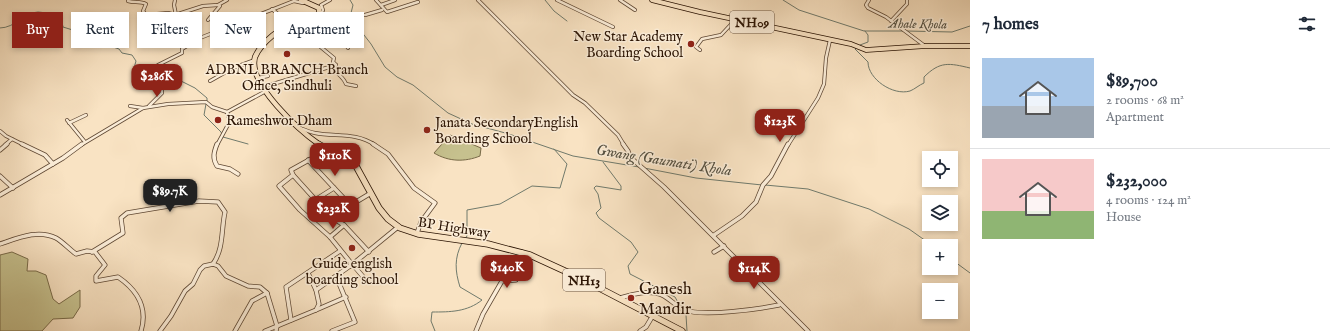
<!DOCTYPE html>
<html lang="en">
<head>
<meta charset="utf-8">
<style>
	:root { --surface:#fff; --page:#f6f6f7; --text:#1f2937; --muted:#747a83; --line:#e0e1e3; --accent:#8f2418 }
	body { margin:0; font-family:"IM FELL English",serif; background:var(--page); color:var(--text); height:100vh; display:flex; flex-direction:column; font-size:15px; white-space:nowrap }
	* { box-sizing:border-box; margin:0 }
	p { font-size:13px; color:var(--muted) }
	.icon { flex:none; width:22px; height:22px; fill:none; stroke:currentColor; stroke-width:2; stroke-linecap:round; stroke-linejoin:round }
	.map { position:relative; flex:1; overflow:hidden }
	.drawer { display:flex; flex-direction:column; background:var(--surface); width:360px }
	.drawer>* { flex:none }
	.banner { position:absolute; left:12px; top:12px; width:380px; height:36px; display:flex; gap:8px }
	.tools { position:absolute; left:922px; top:151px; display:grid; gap:8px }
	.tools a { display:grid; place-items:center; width:36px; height:36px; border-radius:0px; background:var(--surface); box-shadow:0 2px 6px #0003; font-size:20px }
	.price { position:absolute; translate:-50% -34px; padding:0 9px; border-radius:8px; background:var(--accent); color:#fff; font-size:13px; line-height:26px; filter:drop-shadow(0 1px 2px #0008) }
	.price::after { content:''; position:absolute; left:50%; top:24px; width:12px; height:9px; margin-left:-6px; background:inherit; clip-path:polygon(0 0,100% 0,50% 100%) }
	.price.on { background:#222; color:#fff }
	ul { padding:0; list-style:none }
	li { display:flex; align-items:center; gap:12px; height:100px; padding:0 12px }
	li+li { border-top:1px solid var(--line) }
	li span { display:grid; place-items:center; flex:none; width:112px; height:80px; border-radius:0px; color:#555 }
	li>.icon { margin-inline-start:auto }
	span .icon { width:48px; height:48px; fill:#fffc; stroke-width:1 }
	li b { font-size:17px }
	h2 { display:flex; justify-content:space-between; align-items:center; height:48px; padding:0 12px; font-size:17px }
	.tag { padding:0 14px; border-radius:0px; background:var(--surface); box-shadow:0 2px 6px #0003; font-size:14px; line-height:36px }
	.tag.on { background:var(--accent); color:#fff }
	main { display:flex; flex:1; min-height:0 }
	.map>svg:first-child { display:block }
	.green { fill:#c6c18e; stroke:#786a48 }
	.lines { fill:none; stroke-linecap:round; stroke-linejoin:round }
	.stream { stroke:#707a6c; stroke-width:1 }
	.minor-far1-casing { stroke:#5e4733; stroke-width:4 }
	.minor-casing { stroke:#5e4733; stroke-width:5 }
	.primary-casing { stroke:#2a1303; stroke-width:5.5 }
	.trunk-far1-casing { stroke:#2a1303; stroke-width:6 }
	.trunk-casing { stroke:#2a1303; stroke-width:7 }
	.minor-far1 { stroke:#fbedd8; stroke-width:2.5 }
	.minor { stroke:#fbedd8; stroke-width:3.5 }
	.primary { stroke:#f9e3c3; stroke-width:4 }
	.trunk-far1 { stroke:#f9e3c3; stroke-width:4.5 }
	.trunk { stroke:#f9e3c3; stroke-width:5.5 }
	.poi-dot { fill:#8f2418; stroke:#fbedd8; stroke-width:1.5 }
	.labels { text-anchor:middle; stroke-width:3; stroke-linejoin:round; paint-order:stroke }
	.shield { fill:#fbedd8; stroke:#695443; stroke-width:1 }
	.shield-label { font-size:13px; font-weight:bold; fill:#2a1303 }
	.far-water-label { font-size:13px; font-style:italic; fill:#534f40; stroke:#fbedd8 }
	.poi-label { font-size:14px; fill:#2a1303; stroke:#fbedd8 }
	.street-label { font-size:14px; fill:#2a1303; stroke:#fbedd8 }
	.water-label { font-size:15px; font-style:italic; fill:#534f40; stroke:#fbedd8 }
	.near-poi-label { font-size:17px; fill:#2a1303; stroke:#fbedd8; text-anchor:start }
</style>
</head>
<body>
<main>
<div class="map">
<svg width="970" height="331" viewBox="0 0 970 331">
	<rect width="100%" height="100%" fill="#f9e3c3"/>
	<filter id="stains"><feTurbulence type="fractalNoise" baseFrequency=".005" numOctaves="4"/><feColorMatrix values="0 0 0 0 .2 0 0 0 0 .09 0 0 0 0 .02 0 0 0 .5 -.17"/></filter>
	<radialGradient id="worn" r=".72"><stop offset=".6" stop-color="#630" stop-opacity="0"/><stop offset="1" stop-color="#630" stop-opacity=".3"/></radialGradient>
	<g class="green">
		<path d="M450 135 481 148 480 156C465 162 449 162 434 153Z"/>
		<path d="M12 252 28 259 27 271H36L46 275 53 299 59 304 80 290V307L73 318 53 319 42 331H0V255Z"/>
	</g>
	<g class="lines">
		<g class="stream">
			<path d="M350 0 353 5 350 17 371 44 385 67 397 77 413 85 448 113 472 124 509 134 573 156 639 167"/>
			<path d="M545 0 554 11 567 21"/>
			<path d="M783 0 799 10 864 31H903"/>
			<path d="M0 28C15 28 26 12 38 12 46 12 54 16 61 17L63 27 76 31 89 38H98L105 43 110 42V46L119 49 122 53 132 55 136 61 134 68 135 73H148L156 77 169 75 195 88 207 98V101"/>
			<path d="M906 31 952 32 970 26"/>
			<path d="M860 45 868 42V35L865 31"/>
			<path d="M856 48 855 49 868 62C868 79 893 96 910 91 915 89 919 85 924 83V77C940 61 949 63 970 68"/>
			<path d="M206 104 204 115 221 132 223 137 248 144"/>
			<path d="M603 162 621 186V190L596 186 594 188 598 194 601 208 596 213 599 218 631 242 638 252 628 266 630 274 675 297 680 306"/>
			<path d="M644 168 696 178 762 185"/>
			<path d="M765 185 808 189 869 209 909 229 933 246"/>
			<path d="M465 239 467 236V210L500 204 532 186 560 188 567 164 554 149"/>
			<path d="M951 259 970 273"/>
			<path d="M683 310 686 315 687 331"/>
			<path d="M435 331 431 321 432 312C450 312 467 312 482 300L460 287C455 271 454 258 462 243"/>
		</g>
		<defs>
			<g id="minor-far1">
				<path d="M175 0 174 5 176 15"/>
				<path d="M376 0 387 12 418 2"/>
				<path d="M478 0 573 95 585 103 618 135 624 145"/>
				<path d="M557 0 613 27"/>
				<path d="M620 0 635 10"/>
				<path d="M869 0 866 5 868 8 886 17 925 46"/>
				<path d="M128 1C134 3 140 1 146 4L143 11 146 15 168 13 176 15 175 17 185 28 200 38"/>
				<path d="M381 5 395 0"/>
				<path d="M272 9 291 25"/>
				<path d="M322 13 330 19 328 24 338 33 348 48"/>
				<path d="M321 14 323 10 321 5 330 0"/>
				<path d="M175 15 203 6 218 5 227 0"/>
				<path d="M365 15 382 10"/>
				<path d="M208 20 220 6 218 5"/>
				<path d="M891 21 907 4V0"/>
				<path d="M301 23 317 44 334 58 333 62 336 65 334 68C336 74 343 76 346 84L356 86"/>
				<path d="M700 50 696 47 702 39 721 35 736 19"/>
				<path d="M258 78 268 76"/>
				<path d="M210 81 233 68 255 60"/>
				<path d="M263 87 336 65"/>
				<path d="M130 106 143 108"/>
				<path d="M149 106 162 93 160 75 164 71 158 65 182 53V49L200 38 294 1 303 3"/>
				<path d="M67 120 85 142"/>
				<path d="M69 123 86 115"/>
				<path d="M300 128C305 130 310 132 315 133 336 137 356 132 375 145"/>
				<path d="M0 131 6 136 24 145"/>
				<path d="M5 145 12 139"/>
				<path d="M81 145 143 108 168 104 206 102 212 107 227 112 266 91"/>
				<path d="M217 145 230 121 227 112"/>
				<path d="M788 145 818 98 824 84 826 58 830 40"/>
			</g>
			<g id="minor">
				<path d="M22 144 45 155 53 164"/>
				<path d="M217 144C214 152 212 158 217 166L230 169 238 174"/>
				<path d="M373 144 388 154 414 188 435 203 421 222 417 233"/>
				<path d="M623 144 628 151 630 157 664 187 808 331"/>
				<path d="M0 150 7 144"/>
				<path d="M327 150 291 170 293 175 279 186 300 210 330 237 351 263"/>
				<path d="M308 160 350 205"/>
				<path d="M293 175 331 217 344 225 369 252"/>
				<path d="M0 176 13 188"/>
				<path d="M0 195 63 158 82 144"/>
				<path d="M315 200 334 188"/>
				<path d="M331 217 371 193"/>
				<path d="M714 235 742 216 756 202 763 185 771 176 788 144"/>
				<path d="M330 237 344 225"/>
				<path d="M0 244C18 238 38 229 56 238 63 242 69 249 76 254L87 251 95 252 105 265 96 276V281L118 277C137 290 148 308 141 331"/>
				<path d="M92 252 123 233 121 218 127 213 199 201 218 202 225 212C221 230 224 248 213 264"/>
				<path d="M714 252 724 246"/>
				<path d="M351 263H354V266H350Z"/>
				<path d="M354 263 398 227"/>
				<path d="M354 266 365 279"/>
				<path d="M308 273 316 290"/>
				<path d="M620 298C633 294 651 289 664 296 671 300 677 307 685 310 703 317 759 309 779 305"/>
				<path d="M316 310 346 297"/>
				<path d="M291 320 286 287 340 251"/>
				<path d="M160 331 171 316 185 291 193 284 200 270 204 266 213 264 218 266 226 276 248 286 260 287 267 293 277 326 276 331"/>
				<path d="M235 331 252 301 267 293"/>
				<path d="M265 331 316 310 319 304 316 290 350 266"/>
				<path d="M332 331 355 322 336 276"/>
				<path d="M476 331 483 314 502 281 516 280 522 252"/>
				<path d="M640 331 646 327 652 317"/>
			</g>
			<path id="primary" d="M652 0 700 12 851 44 866 50 925 46H970"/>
			<path id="trunk-far1" d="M301 0 319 8V15C304 25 285 24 272 36 266 41 258 50 255 57 247 84 300 131 320 145"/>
			<path id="trunk" d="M318 144 347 159 356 166 379 208 388 219 400 228 418 234 488 244 530 255 578 277 682 331"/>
		</defs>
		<use href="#minor-far1" class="minor-far1-casing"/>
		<use href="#minor" class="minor-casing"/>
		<use href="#primary" class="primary-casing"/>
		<use href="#trunk-far1" class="trunk-far1-casing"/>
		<use href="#trunk" class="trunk-casing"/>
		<use href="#minor-far1" class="minor-far1"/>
		<use href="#minor" class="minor"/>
		<use href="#primary" class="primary"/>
		<use href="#trunk-far1" class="trunk-far1"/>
		<use href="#trunk" class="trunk"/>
	</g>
	<g class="poi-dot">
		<circle cx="691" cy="44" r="4"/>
		<circle cx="287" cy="54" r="4"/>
		<circle cx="218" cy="120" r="4"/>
		<circle cx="427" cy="130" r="4"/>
		<circle cx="352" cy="248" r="4"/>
		<circle cx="631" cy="298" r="4"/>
	</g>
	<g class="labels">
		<g class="shield">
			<rect x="730" y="11" width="44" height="22" rx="3"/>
			<rect x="563" y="269" width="42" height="22" rx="3"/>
		</g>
		<g class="shield-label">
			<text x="752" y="27">NH09</text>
			<text x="584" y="285">NH13</text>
		</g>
		<g class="far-water-label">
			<text transform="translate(918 23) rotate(1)" y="5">Ahale Khola</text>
		</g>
		<g class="poi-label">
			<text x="683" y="41" text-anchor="end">New Star Academy<tspan x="683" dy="16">Boarding School</tspan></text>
			<text x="287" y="74">ADBNL BRANCH Branch<tspan x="287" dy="16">Office, Sindhuli</tspan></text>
			<text x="226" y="125" text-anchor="start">Rameshwor Dham</text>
			<text x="435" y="127" text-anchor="start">Janata SecondaryEnglish<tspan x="435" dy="16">Boarding School</tspan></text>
			<text x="352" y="268">Guide english<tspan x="352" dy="16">boarding school</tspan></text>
		</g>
		<g class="street-label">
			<text transform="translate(454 227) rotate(9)" y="5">BP Highway</text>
		</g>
		<g class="water-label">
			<text transform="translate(664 160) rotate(9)" y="5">Gwang (Gaumati) Khola</text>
		</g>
		<g class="near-poi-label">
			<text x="639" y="294">Ganesh<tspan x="639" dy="20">Mandir</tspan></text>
		</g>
	</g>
	<rect width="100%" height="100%" filter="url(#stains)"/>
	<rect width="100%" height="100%" fill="url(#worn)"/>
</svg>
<div class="tools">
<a><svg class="icon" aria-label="locate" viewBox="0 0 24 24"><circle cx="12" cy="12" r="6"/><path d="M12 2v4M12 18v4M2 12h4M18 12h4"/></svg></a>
<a><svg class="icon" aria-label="layers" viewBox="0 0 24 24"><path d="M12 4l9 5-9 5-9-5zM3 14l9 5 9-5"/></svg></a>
<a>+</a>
<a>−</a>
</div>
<b class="price" style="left:157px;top:98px">$286K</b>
<b class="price" style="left:780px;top:143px">$123K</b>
<b class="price" style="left:335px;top:177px">$110K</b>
<b class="price on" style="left:170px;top:213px">$89.7K</b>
<b class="price" style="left:333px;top:230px">$232K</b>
<b class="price" style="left:507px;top:289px">$140K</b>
<b class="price" style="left:754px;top:290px">$114K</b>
<div class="banner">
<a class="tag on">Buy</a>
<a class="tag">Rent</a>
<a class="tag">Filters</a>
<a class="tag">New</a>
<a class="tag">Apartment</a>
</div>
</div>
<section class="drawer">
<h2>7 homes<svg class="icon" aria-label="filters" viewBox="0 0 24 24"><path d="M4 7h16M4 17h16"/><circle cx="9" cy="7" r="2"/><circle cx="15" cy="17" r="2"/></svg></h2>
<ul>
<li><span style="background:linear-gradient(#a9c7e8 60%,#9aa5b1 0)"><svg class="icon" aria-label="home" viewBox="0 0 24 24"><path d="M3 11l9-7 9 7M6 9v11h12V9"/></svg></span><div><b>$89,700</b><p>2 rooms · 68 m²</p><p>Apartment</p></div></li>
<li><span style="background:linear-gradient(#f6c9c9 65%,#8fb573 0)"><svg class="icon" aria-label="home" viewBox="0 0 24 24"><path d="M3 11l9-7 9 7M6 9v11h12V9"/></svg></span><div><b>$232,000</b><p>4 rooms · 124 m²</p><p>House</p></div></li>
</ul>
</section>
</main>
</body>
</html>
